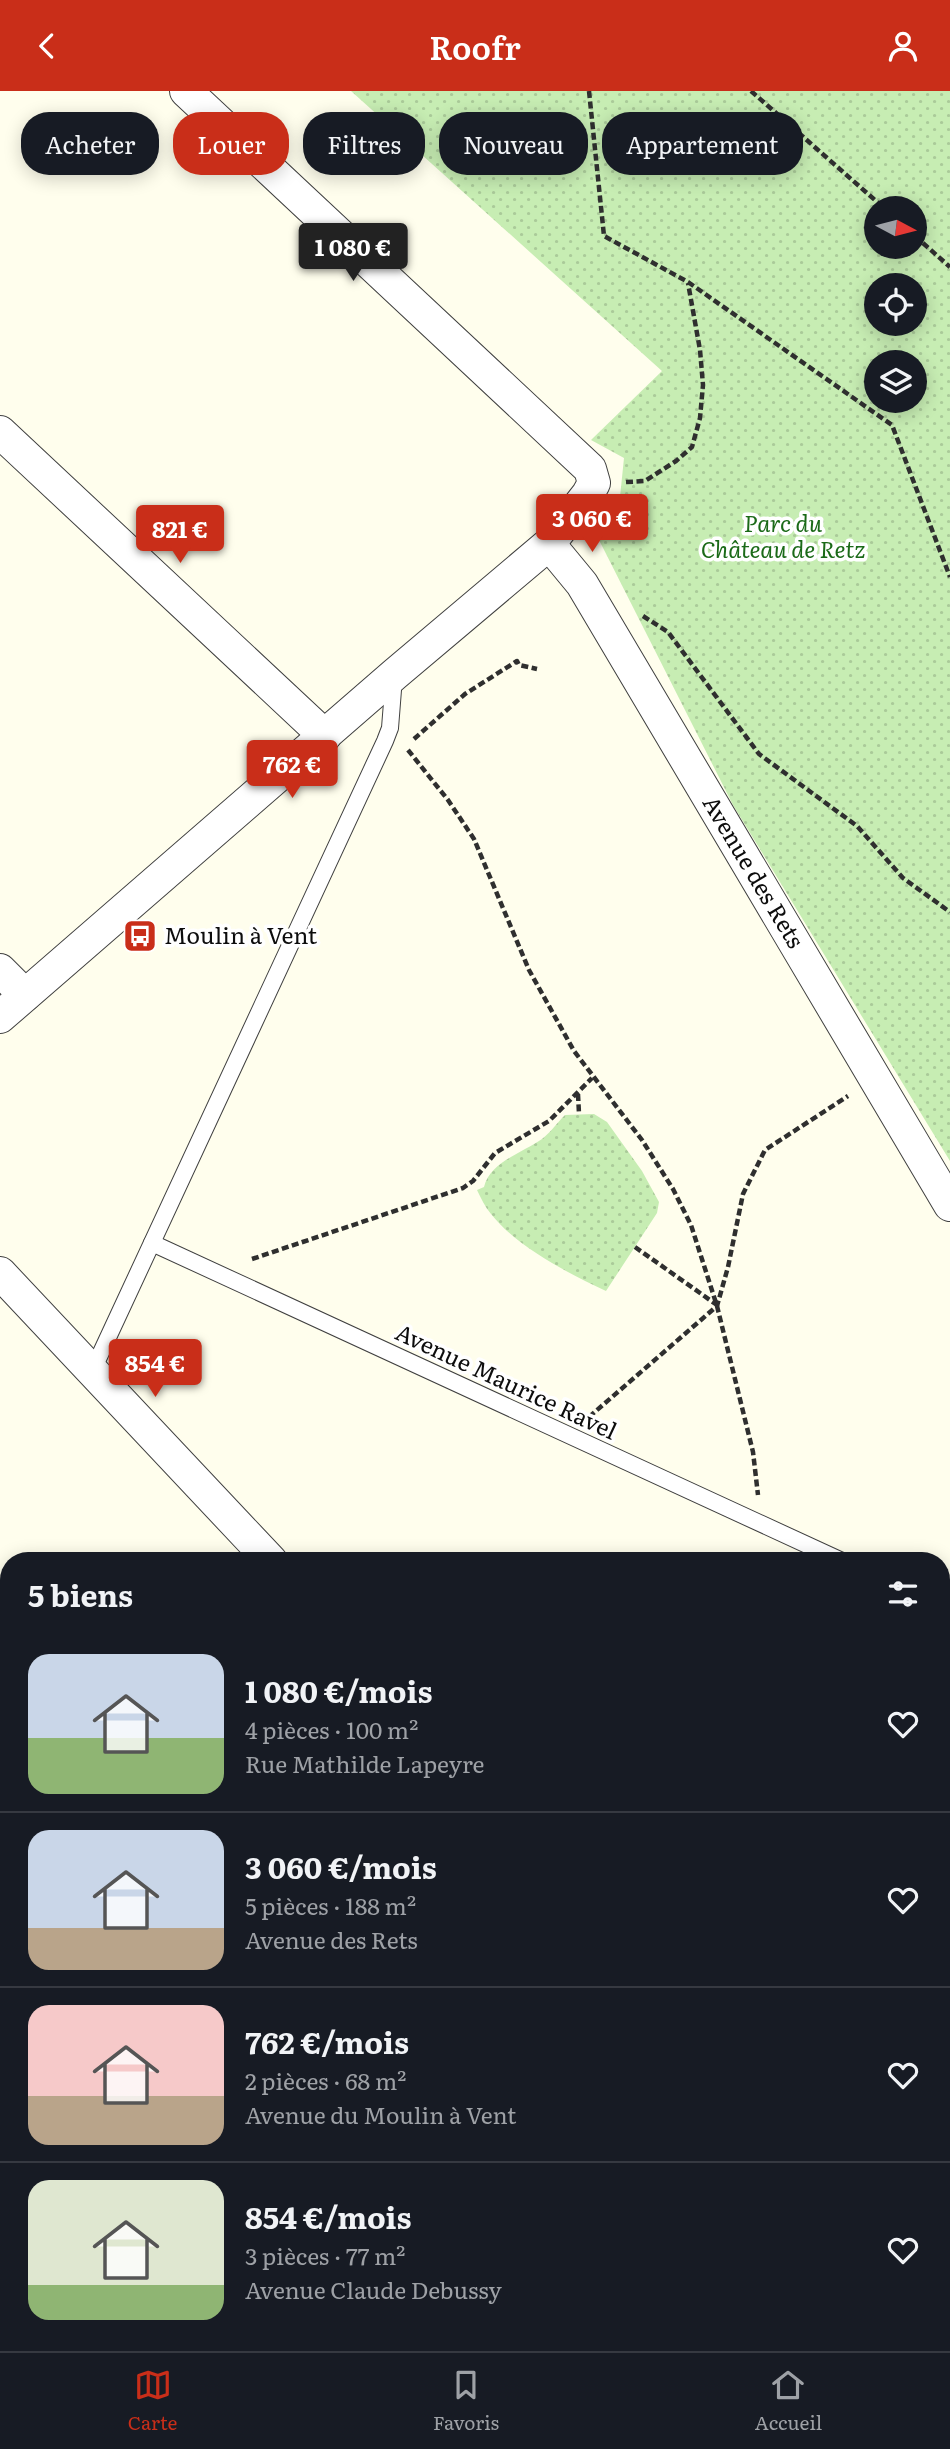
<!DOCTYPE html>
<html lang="fr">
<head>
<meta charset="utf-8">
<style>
	:root { --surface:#171b24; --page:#20242c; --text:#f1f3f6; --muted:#9ea1a6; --line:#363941; --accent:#c92e19 }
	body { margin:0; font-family:Literata,serif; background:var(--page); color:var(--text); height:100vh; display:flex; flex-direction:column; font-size:26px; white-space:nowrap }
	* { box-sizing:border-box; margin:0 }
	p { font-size:23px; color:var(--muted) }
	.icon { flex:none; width:38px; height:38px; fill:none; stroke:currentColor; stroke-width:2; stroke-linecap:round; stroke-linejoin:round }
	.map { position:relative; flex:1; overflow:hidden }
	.drawer { position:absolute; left:0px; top:1461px; width:950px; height:800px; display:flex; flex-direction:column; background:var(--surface); border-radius:28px 28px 0 0; box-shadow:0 4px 18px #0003 }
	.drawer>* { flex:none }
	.banner { position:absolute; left:21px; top:21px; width:908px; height:63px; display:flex; gap:14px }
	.needle { width:46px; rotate:97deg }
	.fabs { position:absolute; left:864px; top:105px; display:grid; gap:14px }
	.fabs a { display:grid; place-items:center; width:63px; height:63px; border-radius:50%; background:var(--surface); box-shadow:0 4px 18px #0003; font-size:35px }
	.price { position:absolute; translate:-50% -60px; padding:0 16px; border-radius:7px; background:var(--accent); color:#fff; font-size:23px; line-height:46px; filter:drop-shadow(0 2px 4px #0008) }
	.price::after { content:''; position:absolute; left:50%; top:42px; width:21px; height:16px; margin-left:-10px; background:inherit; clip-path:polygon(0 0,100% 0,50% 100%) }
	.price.current { background:#222; color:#fff }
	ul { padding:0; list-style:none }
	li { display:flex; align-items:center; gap:21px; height:175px; padding:0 28px }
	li+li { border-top:2px solid var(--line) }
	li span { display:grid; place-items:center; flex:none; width:196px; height:140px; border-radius:21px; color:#555 }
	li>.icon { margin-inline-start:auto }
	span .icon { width:84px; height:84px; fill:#fffc; stroke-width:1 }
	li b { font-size:30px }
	h2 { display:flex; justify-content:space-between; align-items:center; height:84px; padding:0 28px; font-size:30px }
	.tag { padding:0 24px; border-radius:28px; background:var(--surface); box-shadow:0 4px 18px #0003; font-size:24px; line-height:63px }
	.tag.current { background:var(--accent); color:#fff }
	header { display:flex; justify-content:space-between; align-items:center; height:91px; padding:0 28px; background:var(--accent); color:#fff; font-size:32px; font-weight:600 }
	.menu { display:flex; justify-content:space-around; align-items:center; height:98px; border-top:2px solid var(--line); background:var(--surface); font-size:19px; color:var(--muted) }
	.menu a { display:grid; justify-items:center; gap:4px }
	.menu .current { color:var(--accent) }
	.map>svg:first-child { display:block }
	.park { fill:url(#park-dots); fill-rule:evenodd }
	.pitch { fill:#dcf3c6 }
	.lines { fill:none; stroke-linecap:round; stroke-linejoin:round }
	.service-casing { stroke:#404040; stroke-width:18 }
	.minor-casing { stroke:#404040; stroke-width:34 }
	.path { stroke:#2f2f2f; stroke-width:4.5; stroke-dasharray:7 3.5; stroke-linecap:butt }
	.service { stroke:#fff; stroke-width:16 }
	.minor { stroke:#fff; stroke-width:32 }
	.labels { text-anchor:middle; stroke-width:7; stroke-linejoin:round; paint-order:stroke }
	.park-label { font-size:23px; font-style:italic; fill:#1b6a18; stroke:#fff }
	.street-label { font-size:23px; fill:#0d0d0d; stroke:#fff }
	.poi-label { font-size:23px; fill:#0d0d0d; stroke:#fff; text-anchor:start }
</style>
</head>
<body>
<header><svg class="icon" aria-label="back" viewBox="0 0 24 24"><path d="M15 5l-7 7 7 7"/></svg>Roofr<svg class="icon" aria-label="person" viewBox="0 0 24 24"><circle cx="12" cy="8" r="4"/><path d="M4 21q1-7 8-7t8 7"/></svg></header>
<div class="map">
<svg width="950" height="2260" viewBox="0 0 950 2260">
	<defs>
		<pattern id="park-dots" width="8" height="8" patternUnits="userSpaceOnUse" patternTransform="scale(1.75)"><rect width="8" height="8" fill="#c7edb3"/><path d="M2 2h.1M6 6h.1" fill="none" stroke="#aaca99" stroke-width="1.8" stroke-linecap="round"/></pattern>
	</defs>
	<rect width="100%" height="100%" fill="#fffeed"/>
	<g class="park">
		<path d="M351 0H950V1070L733 714 596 443 620 406 624 367 591 349 662 280ZM877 117H915V156H877ZM877 194H915V233H877ZM877 271H915V310H877Z"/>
		<path d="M594 1023 607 1031 642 1080 659 1111 657 1122 606 1200C568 1182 518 1157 491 1123 485 1116 481 1107 477 1099L484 1096C490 1071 522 1062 542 1048 550 1042 557 1032 565 1024Z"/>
	</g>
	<path class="pitch" d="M9 1552V1684L0 1679V1571Z"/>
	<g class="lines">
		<defs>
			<g id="service">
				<path d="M152 1152 842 1470"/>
				<path d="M92 1281 385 650 390 637 394 586"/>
				<path d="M942 1516 950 1520"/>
				<path d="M441 2252 457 2260"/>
			</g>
			<g id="minor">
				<path d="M0 341 325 645"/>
				<path d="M549 453 582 493 950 1114"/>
				<path d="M0 879 25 904"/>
				<path d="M0 926 395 583 549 453 588 403 594 392 590 378 186 0"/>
				<path d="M0 1182 271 1470"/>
				<path d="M0 2064 9 2073"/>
				<path d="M179 2252 186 2260"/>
				<path d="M279 2252 286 2260"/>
				<path d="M224 2260 228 2252"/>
			</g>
		</defs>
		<use href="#service" class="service-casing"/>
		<use href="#minor" class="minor-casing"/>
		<g class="path">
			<path d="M589 0 604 145 688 191 892 334 950 486"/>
			<path d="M751 0 884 117"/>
			<path d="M915 145 950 176"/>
			<path d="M626 391 645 390 676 370 692 356 700 327 703 294 700 259 688 192"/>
			<path d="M643 525 668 541 759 663 857 735 903 787 950 821"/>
			<path d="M414 648 465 603 517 570 519 574 537 578"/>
			<path d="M408 659 448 709 474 748 529 879 574 960 642 1049 673 1098 691 1134 717 1215 753 1361 758 1404"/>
			<path d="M578 1003 579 1023"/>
			<path d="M635 1156 717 1214"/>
			<path d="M252 1168 463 1097 473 1090 495 1062 549 1030 592 987"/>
			<path d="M589 1326 717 1215 728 1176 743 1103 765 1059 848 1005"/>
			<path d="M942 1812 950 1811"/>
			<path d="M942 2123 950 2126"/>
			<path d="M942 2140 950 2139"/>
			<path d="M839 2260V2252"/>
		</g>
		<use href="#service" class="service"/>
		<use href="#minor" class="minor"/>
	</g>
	<defs>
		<symbol id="bus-square" viewBox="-11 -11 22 22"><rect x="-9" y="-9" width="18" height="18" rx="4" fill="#c92e19" stroke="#fff"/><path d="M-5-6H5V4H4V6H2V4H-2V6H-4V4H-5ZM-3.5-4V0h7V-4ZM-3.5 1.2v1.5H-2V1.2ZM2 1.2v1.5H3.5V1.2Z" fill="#fff"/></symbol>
	</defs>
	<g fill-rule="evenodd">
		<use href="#bus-square" x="121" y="826" width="38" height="38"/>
	</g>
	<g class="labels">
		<g class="park-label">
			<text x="783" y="441">Parc du<tspan x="783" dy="26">Château de Retz</tspan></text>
		</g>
		<g class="street-label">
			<text transform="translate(753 781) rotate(59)" y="8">Avenue des Rets</text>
			<text transform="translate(506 1291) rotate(25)" y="8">Avenue Maurice Ravel</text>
		</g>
		<g class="poi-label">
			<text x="164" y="853">Moulin à Vent</text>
		</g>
	</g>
</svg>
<div class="fabs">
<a><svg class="needle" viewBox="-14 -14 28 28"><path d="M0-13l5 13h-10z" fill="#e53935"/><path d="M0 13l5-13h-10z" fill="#9ea1a6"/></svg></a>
<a><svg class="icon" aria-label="locate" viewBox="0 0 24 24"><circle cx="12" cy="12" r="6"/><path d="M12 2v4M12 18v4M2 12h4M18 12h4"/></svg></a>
<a><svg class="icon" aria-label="layers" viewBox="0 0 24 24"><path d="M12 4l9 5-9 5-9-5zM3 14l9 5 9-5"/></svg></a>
</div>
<b class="price current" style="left:353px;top:192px">1 080 €</b>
<b class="price" style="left:592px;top:463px">3 060 €</b>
<b class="price" style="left:180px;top:474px">821 €</b>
<b class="price" style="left:292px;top:709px">762 €</b>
<b class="price" style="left:155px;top:1308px">854 €</b>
<div class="banner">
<a class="tag">Acheter</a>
<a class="tag current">Louer</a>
<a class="tag">Filtres</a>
<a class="tag">Nouveau</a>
<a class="tag">Appartement</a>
</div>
<section class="drawer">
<h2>5 biens<svg class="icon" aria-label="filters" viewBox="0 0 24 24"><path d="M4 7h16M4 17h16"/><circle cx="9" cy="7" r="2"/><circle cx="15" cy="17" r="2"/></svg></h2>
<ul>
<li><span style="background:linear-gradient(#c9d6e8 60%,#8fb573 0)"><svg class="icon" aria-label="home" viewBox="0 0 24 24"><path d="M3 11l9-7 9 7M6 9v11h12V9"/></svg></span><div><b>1 080 €/mois</b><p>4 pièces · 100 m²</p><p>Rue Mathilde Lapeyre</p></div><svg class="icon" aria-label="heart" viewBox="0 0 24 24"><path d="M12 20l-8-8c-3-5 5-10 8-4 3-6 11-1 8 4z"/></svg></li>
<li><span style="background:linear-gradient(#c9d6e8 70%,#b9a48a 0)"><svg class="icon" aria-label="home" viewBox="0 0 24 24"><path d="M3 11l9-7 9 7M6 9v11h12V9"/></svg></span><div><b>3 060 €/mois</b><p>5 pièces · 188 m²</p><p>Avenue des Rets</p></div><svg class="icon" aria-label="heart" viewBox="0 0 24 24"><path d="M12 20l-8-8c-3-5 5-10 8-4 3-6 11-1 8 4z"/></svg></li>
<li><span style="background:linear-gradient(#f6c9c9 65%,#b9a48a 0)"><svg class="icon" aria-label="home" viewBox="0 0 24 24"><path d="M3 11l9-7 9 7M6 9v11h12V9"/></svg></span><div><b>762 €/mois</b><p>2 pièces · 68 m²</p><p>Avenue du Moulin à Vent</p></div><svg class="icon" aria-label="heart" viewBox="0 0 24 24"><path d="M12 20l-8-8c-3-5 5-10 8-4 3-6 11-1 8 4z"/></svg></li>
<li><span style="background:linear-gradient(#dfe7d0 75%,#8fb573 0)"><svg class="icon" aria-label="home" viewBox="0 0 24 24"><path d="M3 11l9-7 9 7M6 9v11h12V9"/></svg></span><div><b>854 €/mois</b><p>3 pièces · 77 m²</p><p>Avenue Claude Debussy</p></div><svg class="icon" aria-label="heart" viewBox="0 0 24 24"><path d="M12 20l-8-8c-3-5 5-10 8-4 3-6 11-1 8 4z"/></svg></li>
</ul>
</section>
</div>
<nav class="menu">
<a class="current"><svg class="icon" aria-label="map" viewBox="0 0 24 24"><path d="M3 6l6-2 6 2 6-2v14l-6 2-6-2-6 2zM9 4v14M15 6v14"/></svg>Carte</a>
<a><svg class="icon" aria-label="saved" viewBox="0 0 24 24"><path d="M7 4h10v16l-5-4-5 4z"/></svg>Favoris</a>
<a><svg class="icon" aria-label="home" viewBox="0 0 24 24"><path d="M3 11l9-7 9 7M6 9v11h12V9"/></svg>Accueil</a>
</nav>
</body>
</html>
